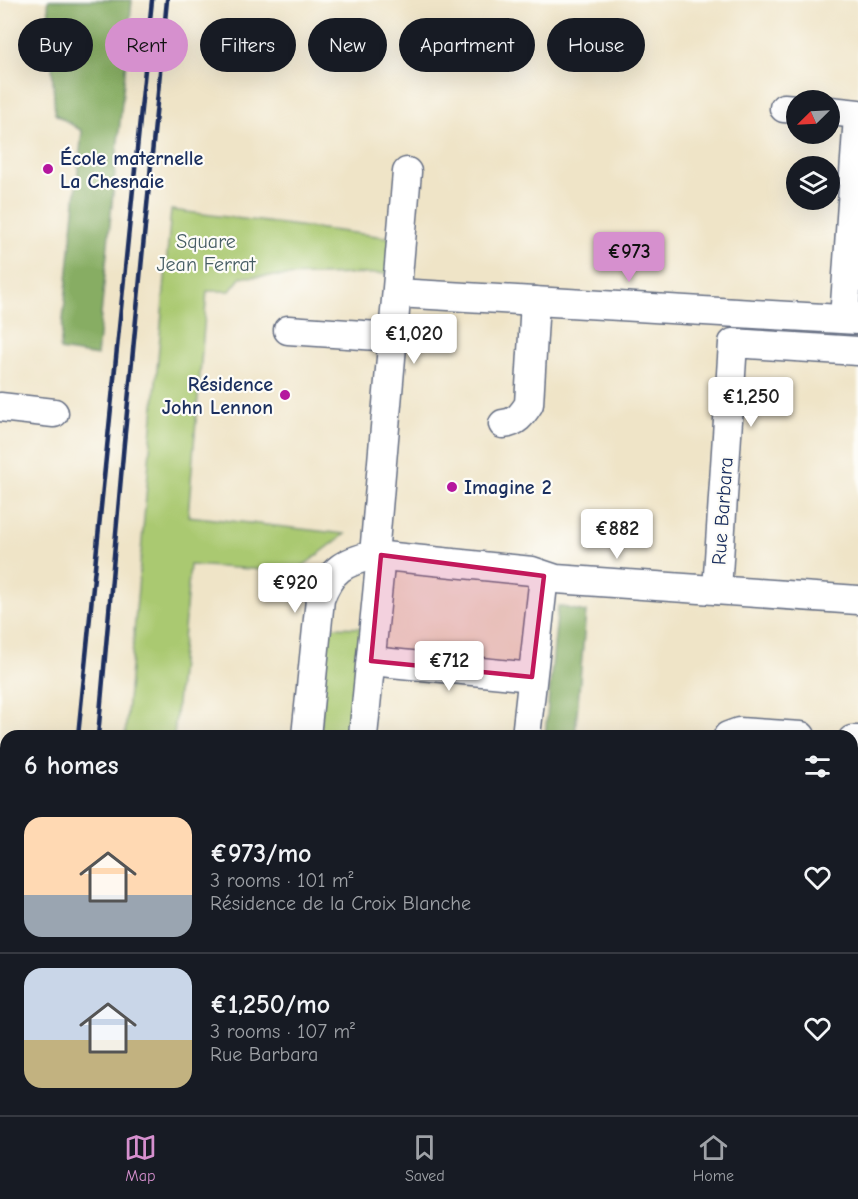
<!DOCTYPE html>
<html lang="en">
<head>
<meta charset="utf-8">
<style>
	:root { --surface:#171b24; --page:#242831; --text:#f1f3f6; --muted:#9ea1a6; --line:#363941; --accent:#d690ce }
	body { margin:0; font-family:"Comic Neue",sans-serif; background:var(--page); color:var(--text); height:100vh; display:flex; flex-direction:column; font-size:22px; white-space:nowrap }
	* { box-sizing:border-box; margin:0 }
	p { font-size:20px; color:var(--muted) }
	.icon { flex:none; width:33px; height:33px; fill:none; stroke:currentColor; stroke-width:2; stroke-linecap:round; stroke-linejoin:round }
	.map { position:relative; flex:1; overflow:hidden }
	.side { position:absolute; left:0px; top:730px; width:858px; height:386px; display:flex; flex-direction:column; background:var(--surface); border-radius:18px 18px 0 0; box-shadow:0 6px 24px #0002 }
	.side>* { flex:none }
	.hud { position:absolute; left:18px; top:18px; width:822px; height:54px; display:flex; gap:12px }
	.needle { width:39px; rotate:246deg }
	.fabs { position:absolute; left:786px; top:90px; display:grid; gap:12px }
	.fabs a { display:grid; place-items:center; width:54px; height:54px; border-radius:50%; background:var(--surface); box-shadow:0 6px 24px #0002; font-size:30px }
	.price { position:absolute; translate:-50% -51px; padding:0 14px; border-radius:6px; background:#fff; color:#222; font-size:20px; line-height:39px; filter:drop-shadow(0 2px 3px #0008) }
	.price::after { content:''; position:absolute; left:50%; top:36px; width:18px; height:14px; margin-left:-9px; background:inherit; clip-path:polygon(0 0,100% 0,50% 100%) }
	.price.active { background:var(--accent); color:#111 }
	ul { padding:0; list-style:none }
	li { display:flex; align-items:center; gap:18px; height:150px; padding:0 24px }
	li+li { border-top:2px solid var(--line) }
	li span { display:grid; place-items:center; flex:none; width:168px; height:120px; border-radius:18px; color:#555 }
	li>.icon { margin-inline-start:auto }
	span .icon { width:72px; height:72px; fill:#fffc; stroke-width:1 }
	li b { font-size:26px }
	h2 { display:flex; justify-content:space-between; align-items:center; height:72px; padding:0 24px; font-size:26px }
	.tag { padding:0 21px; border-radius:27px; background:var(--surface); box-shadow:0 6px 24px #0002; font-size:21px; line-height:54px }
	.tag.active { background:var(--accent); color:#111 }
	.menu { display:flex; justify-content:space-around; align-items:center; height:84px; border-top:2px solid var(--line); background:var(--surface); font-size:16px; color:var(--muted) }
	.menu a { display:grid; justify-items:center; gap:3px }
	.menu .active { color:var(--accent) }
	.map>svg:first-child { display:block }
	.green { fill:#aac971; stroke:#627c68; stroke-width:1.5 }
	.forest { fill:#87ad63; stroke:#516e60; stroke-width:1.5 }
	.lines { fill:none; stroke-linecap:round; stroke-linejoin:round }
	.minor-casing { stroke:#656e83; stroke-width:31 }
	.minor { stroke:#fff; stroke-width:28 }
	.rail { stroke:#1b2f5e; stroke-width:4.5 }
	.marked { fill:#c2185b; fill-opacity:0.2; stroke:#c2185b; stroke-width:4.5; stroke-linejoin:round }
	.poi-dot { fill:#b5179e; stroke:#fdfcf7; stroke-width:2 }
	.labels { text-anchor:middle; stroke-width:4.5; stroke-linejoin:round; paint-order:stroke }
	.poi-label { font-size:20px; font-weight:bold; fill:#1b2f5e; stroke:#fdfcf7; text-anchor:start }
	.park-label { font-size:20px; fill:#465d64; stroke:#fdfcf7 }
	.street-label { font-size:20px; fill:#1b2f5e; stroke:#fdfcf7 }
</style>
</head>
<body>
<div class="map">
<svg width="858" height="1115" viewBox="0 0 858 1115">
	<rect width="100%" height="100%" fill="#fdfcf7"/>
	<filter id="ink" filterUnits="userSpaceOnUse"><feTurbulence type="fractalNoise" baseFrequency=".0167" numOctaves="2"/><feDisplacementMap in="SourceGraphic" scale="12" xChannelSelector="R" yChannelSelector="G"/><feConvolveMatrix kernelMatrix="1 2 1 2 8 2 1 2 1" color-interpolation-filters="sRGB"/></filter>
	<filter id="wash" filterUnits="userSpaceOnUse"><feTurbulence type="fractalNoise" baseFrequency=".008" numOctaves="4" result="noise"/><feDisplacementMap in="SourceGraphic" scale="24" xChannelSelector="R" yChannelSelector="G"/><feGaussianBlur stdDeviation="1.35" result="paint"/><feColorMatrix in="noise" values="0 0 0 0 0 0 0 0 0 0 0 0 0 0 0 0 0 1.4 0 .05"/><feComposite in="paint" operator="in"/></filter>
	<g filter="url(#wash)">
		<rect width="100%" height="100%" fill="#efe4c7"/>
		<g class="green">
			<path d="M171 210 401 239 398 273 241 277 230 291H207L188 516 345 534 295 572 190 565 174 736H125Z"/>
			<path d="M329 627 369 628 359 736H320Z"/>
		</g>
		<g class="forest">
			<path d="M48 0H132L97 356 60 350 82 131 55 114Z"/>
			<path d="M558 606 586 612 575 736H545Z"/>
			<path d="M471 1110H543V1115H468Z"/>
		</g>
	</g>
	<g filter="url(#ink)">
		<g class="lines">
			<defs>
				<g id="minor">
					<path d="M784 108 796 109"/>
					<path d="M830 111 858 114"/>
					<path d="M397 293 858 320"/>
					<path d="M844 319 858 116"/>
					<path d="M288 330 393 337"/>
					<path d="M0 407 54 413"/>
					<path d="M503 424C516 423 522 415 529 404L535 301"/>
					<path d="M374 555 407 172"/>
					<path d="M717 590 733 343 858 351"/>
					<path d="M371 661 532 677"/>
					<path d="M306 736 320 599C331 569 344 562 374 555L532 571 556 579 858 600"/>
					<path d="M363 736 381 555"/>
					<path d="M526 736 544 576"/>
					<path d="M728 736 739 732 801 736"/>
					<path d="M852 740H858"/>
					<path d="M852 985 858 984"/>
					<path d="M250 1115 251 1110"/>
				</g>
			</defs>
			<use href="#minor" class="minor-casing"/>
			<use href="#minor" class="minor"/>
			<g class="rail">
				<path d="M78 736 152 0"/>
				<path d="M98 736 124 443 167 0"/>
				<path d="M38 1115 39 1110"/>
				<path d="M78 1115 79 1110"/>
			</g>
		</g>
	</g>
	<path class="marked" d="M381 555 544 576 532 677 371 661Z"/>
	<g class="poi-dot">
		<circle cx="48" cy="169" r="6"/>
		<circle cx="285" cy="395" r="6"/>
		<circle cx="452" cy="487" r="6"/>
	</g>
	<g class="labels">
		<g class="poi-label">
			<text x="60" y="165">École maternelle<tspan x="60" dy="23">La Chesnaie</tspan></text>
			<text x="273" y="391" text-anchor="end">Résidence<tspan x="273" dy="23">John Lennon</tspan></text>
			<text x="464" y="494">Imagine 2</text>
		</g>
		<g class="park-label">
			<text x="206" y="248">Square<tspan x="206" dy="23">Jean Ferrat</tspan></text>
		</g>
		<g class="street-label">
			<text transform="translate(722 511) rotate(-86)" y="7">Rue Barbara</text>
		</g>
	</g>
</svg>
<div class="fabs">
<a><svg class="needle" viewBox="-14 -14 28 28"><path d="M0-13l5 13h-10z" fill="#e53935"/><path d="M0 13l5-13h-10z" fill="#9ea1a6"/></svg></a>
<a><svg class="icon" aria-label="layers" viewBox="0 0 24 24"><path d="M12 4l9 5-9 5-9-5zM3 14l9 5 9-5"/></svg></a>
</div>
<b class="price active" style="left:629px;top:283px">€973</b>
<b class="price" style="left:414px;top:365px">€1,020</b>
<b class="price" style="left:751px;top:428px">€1,250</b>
<b class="price" style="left:617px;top:560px">€882</b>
<b class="price" style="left:295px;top:614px">€920</b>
<b class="price" style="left:449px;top:692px">€712</b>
<div class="hud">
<a class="tag">Buy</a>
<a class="tag active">Rent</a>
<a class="tag">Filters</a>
<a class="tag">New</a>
<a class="tag">Apartment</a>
<a class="tag">House</a>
</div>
<section class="side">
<h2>6 homes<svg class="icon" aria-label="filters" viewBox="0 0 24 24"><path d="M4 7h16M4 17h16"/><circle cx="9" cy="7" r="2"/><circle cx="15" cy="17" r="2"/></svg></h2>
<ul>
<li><span style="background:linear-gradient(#ffd9b3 65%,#9aa5b1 0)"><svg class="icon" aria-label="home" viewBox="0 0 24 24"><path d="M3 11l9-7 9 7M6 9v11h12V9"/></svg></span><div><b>€973/mo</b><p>3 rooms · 101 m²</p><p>Résidence de la Croix Blanche</p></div><svg class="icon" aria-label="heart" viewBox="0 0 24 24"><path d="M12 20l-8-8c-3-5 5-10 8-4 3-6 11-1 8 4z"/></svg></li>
<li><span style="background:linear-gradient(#c9d6e8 60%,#c2b280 0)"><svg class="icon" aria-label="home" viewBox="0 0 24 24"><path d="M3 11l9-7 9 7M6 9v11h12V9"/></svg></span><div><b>€1,250/mo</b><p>3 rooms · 107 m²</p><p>Rue Barbara</p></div><svg class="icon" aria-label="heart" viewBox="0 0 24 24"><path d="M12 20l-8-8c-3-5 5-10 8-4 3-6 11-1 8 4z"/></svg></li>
</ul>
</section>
</div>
<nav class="menu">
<a class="active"><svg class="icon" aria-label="map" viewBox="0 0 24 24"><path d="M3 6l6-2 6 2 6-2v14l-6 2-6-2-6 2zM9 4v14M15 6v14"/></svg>Map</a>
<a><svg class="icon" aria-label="saved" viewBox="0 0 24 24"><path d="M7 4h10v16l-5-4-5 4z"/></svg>Saved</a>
<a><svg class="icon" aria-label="home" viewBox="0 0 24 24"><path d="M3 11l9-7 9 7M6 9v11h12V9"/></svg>Home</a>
</nav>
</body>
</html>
